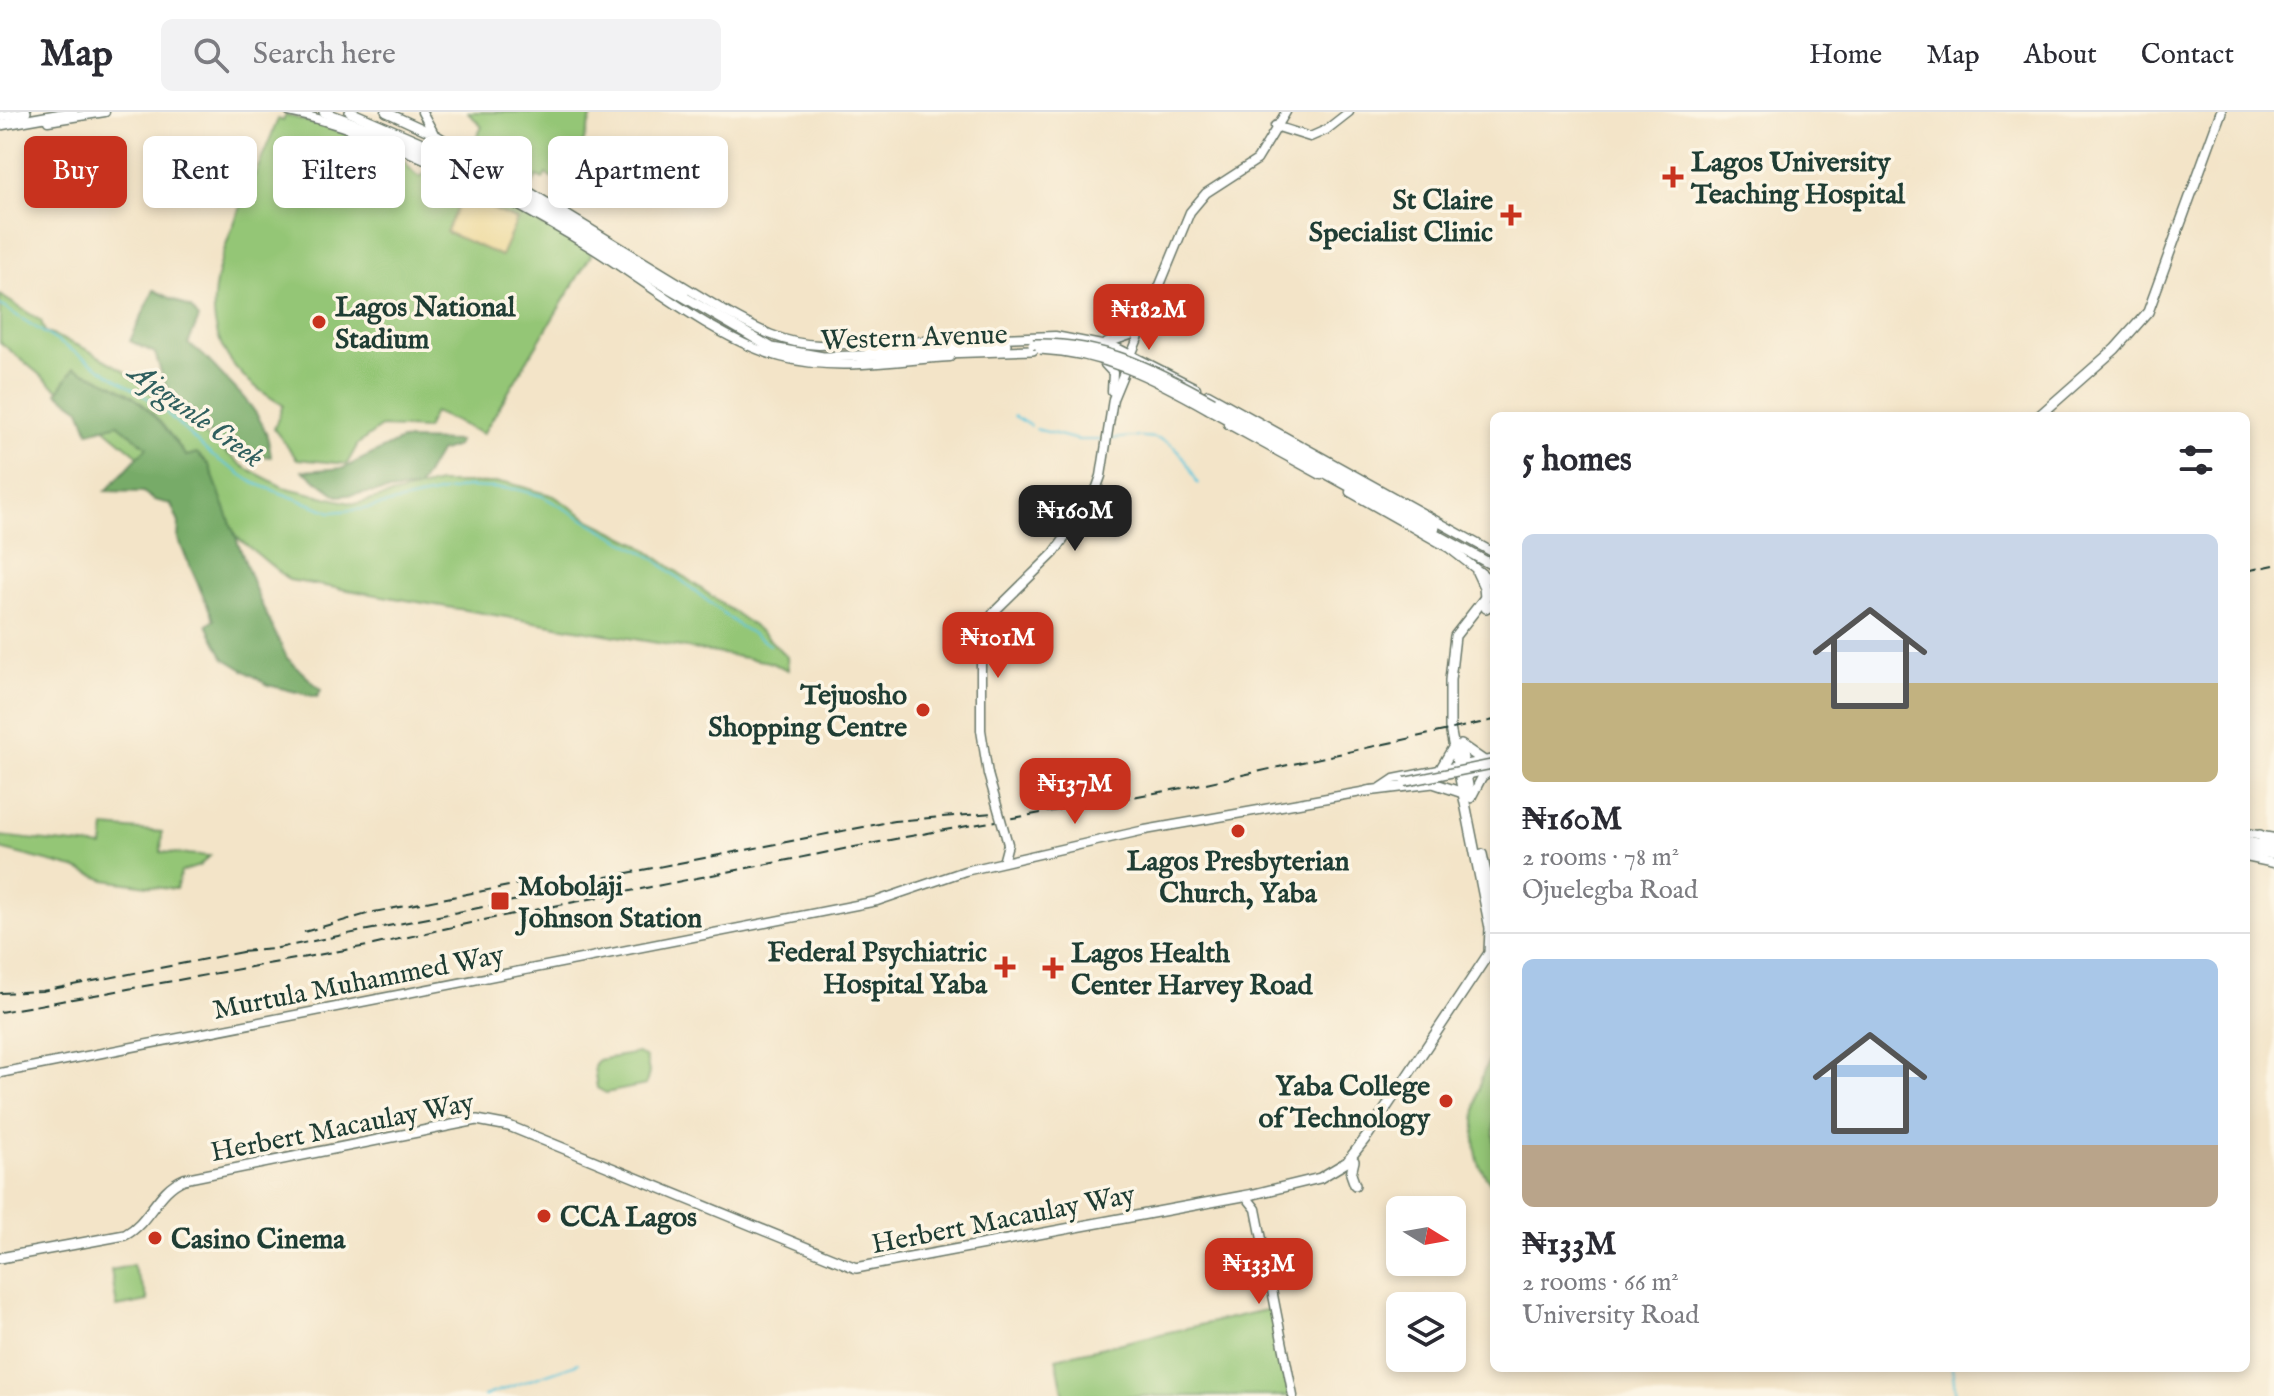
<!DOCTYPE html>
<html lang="en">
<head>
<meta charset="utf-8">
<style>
	:root { --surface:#fff; --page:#f2f2f3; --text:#2b2b33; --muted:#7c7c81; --line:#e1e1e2; --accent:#c8321e }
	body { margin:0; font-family:"IM FELL English",serif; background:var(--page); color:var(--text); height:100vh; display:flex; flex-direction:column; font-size:30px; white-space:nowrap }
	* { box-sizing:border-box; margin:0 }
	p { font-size:26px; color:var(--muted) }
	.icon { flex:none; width:44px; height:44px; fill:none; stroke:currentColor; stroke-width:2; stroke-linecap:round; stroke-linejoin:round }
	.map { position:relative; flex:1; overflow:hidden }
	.sheet { position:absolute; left:1490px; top:300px; width:760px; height:960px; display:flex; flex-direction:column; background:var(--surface); border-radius:12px; box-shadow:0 4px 12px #0003 }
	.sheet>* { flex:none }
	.top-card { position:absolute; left:24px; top:24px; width:760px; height:72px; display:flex; gap:16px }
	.needle { width:52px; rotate:101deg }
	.controls { position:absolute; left:1386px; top:1084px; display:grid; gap:16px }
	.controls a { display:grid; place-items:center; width:80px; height:80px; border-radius:12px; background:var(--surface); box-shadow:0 4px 12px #0003; font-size:40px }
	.price { position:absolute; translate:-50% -68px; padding:0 18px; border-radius:16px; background:var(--accent); color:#fff; font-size:26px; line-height:52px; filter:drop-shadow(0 2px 4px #0008) }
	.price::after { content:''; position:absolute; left:50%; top:48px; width:24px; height:18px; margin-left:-12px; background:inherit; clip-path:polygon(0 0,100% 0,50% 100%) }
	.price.active { background:#222; color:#fff }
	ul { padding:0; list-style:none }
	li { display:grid; align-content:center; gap:16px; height:424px; padding:0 32px }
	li+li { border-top:2px solid var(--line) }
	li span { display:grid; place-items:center; height:248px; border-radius:12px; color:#555 }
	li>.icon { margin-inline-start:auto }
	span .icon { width:144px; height:144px; fill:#fffc; stroke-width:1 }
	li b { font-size:34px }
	h2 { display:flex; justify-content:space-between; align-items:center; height:96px; padding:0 32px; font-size:34px }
	.tag { padding:0 28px; border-radius:12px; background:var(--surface); box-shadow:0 4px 12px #0003; font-size:28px; line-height:72px }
	.tag.active { background:var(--accent); color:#fff }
	header { display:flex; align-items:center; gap:48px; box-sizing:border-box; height:112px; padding:0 40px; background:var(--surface); border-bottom:2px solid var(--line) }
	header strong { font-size:38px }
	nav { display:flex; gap:44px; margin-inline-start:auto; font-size:28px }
	.search { width:560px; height:72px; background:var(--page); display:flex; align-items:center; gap:20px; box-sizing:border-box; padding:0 28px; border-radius:12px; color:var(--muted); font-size:30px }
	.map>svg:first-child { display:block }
	.green { fill:#94c676; stroke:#5a8255; stroke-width:2 }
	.forest { fill:#77ab67; stroke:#4b744e; stroke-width:2 }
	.sand { fill:#eeda9e; stroke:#868c69; stroke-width:2 }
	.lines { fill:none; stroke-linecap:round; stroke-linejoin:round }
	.stream { stroke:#5fc6dd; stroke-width:2 }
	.major-casing { stroke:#697768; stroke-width:11 }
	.highway-casing { stroke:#697768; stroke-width:12 }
	.major { stroke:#fff; stroke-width:8 }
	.highway { stroke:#fff; stroke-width:9 }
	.rail { stroke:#1f3d34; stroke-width:2; stroke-dasharray:12 6; stroke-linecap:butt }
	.major-bridge-casing { stroke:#697768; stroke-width:11; stroke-linecap:butt }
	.highway-bridge-casing { stroke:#697768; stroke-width:12; stroke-linecap:butt }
	.major-bridge { stroke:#fff; stroke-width:8 }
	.highway-bridge { stroke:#fff; stroke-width:9 }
	.poi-dot { fill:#c8321e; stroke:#fcf5e5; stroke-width:3 }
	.labels { text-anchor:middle; stroke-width:7; stroke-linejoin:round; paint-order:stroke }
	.poi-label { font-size:28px; font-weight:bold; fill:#1f3d34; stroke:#fcf5e5; text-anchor:start }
	.street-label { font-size:28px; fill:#1f3d34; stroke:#fcf5e5 }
	.water-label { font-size:30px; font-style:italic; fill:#2f5f5e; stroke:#fcf5e5 }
</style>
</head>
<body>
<header>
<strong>Map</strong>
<div class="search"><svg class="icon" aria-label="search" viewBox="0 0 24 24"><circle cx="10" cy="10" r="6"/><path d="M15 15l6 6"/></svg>Search here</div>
<nav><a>Home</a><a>Map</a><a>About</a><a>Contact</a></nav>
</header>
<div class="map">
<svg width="2274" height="1284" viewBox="0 0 2274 1284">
	<rect width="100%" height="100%" fill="#fcf5e5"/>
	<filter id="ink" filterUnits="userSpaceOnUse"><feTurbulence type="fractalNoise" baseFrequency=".0125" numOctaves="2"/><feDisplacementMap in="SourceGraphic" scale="16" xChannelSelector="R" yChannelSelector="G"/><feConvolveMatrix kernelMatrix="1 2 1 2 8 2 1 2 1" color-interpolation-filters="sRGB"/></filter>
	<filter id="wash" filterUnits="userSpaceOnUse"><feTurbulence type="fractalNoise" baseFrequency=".006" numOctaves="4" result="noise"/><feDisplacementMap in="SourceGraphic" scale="32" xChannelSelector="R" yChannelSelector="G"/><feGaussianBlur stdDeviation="1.8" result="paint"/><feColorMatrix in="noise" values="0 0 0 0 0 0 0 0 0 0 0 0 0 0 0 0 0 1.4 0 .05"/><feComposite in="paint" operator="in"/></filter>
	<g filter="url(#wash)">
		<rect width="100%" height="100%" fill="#f3e4c8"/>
		<g class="green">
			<path d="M468 0H593L578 47 612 68 595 89 546 62 543 67 537 64 530 79 470 37 482 15Z"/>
			<path d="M286 3 366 27 363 40 369 43 374 38C405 34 403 57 420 65L428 59 449 70 460 69 590 139 591 143 483 322 434 300 426 317 381 315 358 332 347 352 297 347 274 317 283 293C197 244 203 186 237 104 251 72 265 40 278 7L283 9Z"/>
			<path d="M0 183 41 209 45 220 88 238 123 258 244 355 283 375 355 392 439 371H509L554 384 592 409 637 431 763 521 787 545 788 558 769 550 289 468 0 230Z"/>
			<path d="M105 715 162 720 161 740 210 744 199 754 181 760 176 777H169L105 768 74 756 0 737V724L103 735Z"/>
			<path d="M638 941 646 946 649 960 646 973 606 981 597 976 594 955 598 948Z"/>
			<path d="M1494 943V1076C1488 1067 1480 1058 1478 1048 1471 1024 1475 961 1494 943Z"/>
			<path d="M133 1153C136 1167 145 1174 148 1189L117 1195 111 1158Z"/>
			<path d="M1270 1197 1290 1284H1064L1056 1246Z"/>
		</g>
		<g class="forest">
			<path d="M154 178 191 196 199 206 188 232C204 241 212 253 225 266 248 289 269 311 271 345L226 340 165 273 155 241 130 229Z"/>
			<path d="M74 256C137 280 147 291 186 344L197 341 209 353 259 487 287 546 321 578 317 585 268 573 224 546 207 513 214 508 178 427 179 411 171 392 154 388 143 380 106 379 147 335 118 312 89 320 80 297 57 281Z"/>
			<path d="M401 328 459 329 457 334 439 340 418 376 338 384 303 359 344 356Z"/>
		</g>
		<path class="sand" d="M466 85 517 108 501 144 446 120 460 89 464 90Z"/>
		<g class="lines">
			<g class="stream">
				<path d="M0 193 157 292 211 343 254 371 331 400 364 397 466 375 515 377 542 384 653 446 738 513 770 533"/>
				<path d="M1014 304 1031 314"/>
				<path d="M1036 317 1078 328H1101"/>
				<path d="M1112 327C1163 321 1176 325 1198 372"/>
				<path d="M1952 1256 1956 1284"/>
				<path d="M484 1284 579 1251"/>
			</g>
		</g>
	</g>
	<g filter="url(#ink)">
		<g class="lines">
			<defs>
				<g id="major">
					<path d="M289 0C383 19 510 86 592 136 647 170 720 230 781 245 837 260 893 248 950 245"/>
					<path d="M386 0 436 23 726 200C756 217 784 232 819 233L1055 224 1117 236 1196 276"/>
					<path d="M422 0 433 20"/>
					<path d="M48 9 105 0"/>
					<path d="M1275 14 1310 25 1326 18 1349 0"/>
					<path d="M1107 231 1136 221"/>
					<path d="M1102 249 1113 261 1112 279"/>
					<path d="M1208 282 1494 441"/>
					<path d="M1228 312 1321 363"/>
					<path d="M1350 380 1449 436 1494 471"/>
					<path d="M988 662 981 618V529L984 515 994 500 1054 441 1093 386 1101 364 1113 287 1190 100 1206 81 1257 48 1286 0"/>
					<path d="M1460 664 1489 658"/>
					<path d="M1379 677 1394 667 1494 647"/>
					<path d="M1471 686 1482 665 1494 657"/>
					<path d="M2246 721 2274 726"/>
					<path d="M2246 745 2274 751"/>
					<path d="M1004 747 1008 732"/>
					<path d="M0 961 877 789 965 759 1145 718 1373 678"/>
					<path d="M1248 1087 1256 1097 1293 1284"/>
				</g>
				<g id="highway">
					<path d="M324 0 418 36 490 72 772 236 823 245 1033 238"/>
					<path d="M350 0 466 50 684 180"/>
					<path d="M0 4 26 0"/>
					<path d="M0 13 73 0"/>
					<path d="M869 238 1006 232"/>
					<path d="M1213 290 1435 415"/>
					<path d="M1209 297 1494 454"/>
					<path d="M2039 304 2115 237 2148 200 2221 0"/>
					<path d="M1477 460 1484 475 1485 486"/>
					<path d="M1486 496 1494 490"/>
					<path d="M1461 633 1484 649"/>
					<path d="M1461 636 1470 684"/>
					<path d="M1440 658 1454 634"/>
					<path d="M1367 679 1433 671 1463 681"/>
					<path d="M2260 723 2274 733"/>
					<path d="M2246 730 2274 735"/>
					<path d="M2246 738 2274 742"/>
					<path d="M1482 742 1494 799"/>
					<path d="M1354 1049 1351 1062 1355 1073"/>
					<path d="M0 1146 125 1123C150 1110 157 1078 184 1067L477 1008 509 1014 856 1156 1254 1082 1320 1066 1347 1050 1368 1023 1489 841 1490 816 1450 616V568L1455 524 1494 474"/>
				</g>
			</defs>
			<use href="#major" class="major-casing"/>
			<use href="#highway" class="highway-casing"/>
			<use href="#major" class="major"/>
			<use href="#highway" class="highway"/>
			<g class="rail">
				<path d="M2246 459 2274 453"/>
				<path d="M535 779 894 709 992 701"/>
				<path d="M534 798 905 725 1183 676 1494 608"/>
				<path d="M484 808 528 799"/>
				<path d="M304 820 374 800 550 766"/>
				<path d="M241 840 273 837 548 782"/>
				<path d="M0 881 42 879 252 838"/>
				<path d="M0 900 373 833 479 809"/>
			</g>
			<defs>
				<g id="major-bridge">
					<path d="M988 662 1008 732"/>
					<path d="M1405 670 1494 652"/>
				</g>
				<g id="highway-bridge">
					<path d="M1033 232C1102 230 1154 257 1213 290"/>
					<path d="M1040 237C1105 240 1154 266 1209 297"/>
				</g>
			</defs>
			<use href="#major-bridge" class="major-bridge-casing"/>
			<use href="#highway-bridge" class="highway-bridge-casing"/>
			<use href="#major-bridge" class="major-bridge"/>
			<use href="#highway-bridge" class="highway-bridge"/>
		</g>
	</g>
	<g class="poi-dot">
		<path d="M1669 53h8v8h8v8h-8v8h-8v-8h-8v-8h8z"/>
		<path d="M1507 91h8v8h8v8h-8v8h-8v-8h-8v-8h8z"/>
		<circle cx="319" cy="210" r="8"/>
		<circle cx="923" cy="598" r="8"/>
		<circle cx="1238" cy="719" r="8"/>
		<rect x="490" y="779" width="20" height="20" rx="4"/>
		<path d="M1001 843h8v8h8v8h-8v8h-8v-8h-8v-8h8z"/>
		<path d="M1049 844h8v8h8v8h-8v8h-8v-8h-8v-8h8z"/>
		<circle cx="1446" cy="989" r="8"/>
		<circle cx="544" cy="1104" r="8"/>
		<circle cx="155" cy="1126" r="8"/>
	</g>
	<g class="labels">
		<g class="poi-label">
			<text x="1691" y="59">Lagos University<tspan x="1691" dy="32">Teaching Hospital</tspan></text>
			<text x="1493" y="97" text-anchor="end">St Claire<tspan x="1493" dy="32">Specialist Clinic</tspan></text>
			<text x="335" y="204">Lagos National<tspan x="335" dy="32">Stadium</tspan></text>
			<text x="907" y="592" text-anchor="end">Tejuosho<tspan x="907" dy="32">Shopping Centre</tspan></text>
			<text x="1238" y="758" text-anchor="middle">Lagos Presbyterian<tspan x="1238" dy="32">Church, Yaba</tspan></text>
			<text x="518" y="783">Mobolaji<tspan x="518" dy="32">Johnson Station</tspan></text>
			<text x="987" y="849" text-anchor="end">Federal Psychiatric<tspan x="987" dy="32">Hospital Yaba</tspan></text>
			<text x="1071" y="850">Lagos Health<tspan x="1071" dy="32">Center Harvey Road</tspan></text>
			<text x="1430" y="983" text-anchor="end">Yaba College<tspan x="1430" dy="32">of Technology</tspan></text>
			<text x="560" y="1114">CCA Lagos</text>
			<text x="171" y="1136">Casino Cinema</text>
		</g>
		<g class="street-label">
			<text transform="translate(914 224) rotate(-2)" y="10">Western Avenue</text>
			<text transform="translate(358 869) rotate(-11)" y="10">Murtula Muhammed Way</text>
			<text transform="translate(342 1014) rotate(-11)" y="10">Herbert Macaulay Way</text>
			<text transform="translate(1003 1106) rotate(-11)" y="10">Herbert Macaulay Way</text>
		</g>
		<g class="water-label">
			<text transform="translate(197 302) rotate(36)" y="10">Ajegunle Creek</text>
		</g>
	</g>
</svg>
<div class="controls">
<a><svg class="needle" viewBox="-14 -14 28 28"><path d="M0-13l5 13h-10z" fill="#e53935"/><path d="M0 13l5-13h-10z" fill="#7c7c81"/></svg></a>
<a><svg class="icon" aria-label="layers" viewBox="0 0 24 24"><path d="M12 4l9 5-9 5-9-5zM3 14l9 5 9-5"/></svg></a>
</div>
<b class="price" style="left:1149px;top:240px">₦182M</b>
<b class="price active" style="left:1075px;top:441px">₦160M</b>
<b class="price" style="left:998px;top:568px">₦101M</b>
<b class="price" style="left:1075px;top:714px">₦137M</b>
<b class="price" style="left:1259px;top:1194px">₦133M</b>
<div class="top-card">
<a class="tag active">Buy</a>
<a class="tag">Rent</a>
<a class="tag">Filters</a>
<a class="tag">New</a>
<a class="tag">Apartment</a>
</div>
<section class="sheet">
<h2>5 homes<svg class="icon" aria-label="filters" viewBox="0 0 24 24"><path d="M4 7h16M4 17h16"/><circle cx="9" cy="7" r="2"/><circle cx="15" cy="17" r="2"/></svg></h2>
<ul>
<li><span style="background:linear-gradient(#c9d6e8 60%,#c2b280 0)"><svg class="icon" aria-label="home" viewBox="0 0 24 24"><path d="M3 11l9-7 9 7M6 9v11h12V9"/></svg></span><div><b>₦160M</b><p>2 rooms · 78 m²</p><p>Ojuelegba Road</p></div></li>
<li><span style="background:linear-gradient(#a9c7e8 75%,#b9a48a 0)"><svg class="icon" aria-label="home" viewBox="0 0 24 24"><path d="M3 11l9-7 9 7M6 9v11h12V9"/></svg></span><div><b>₦133M</b><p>2 rooms · 66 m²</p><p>University Road</p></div></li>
</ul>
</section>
</div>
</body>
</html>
